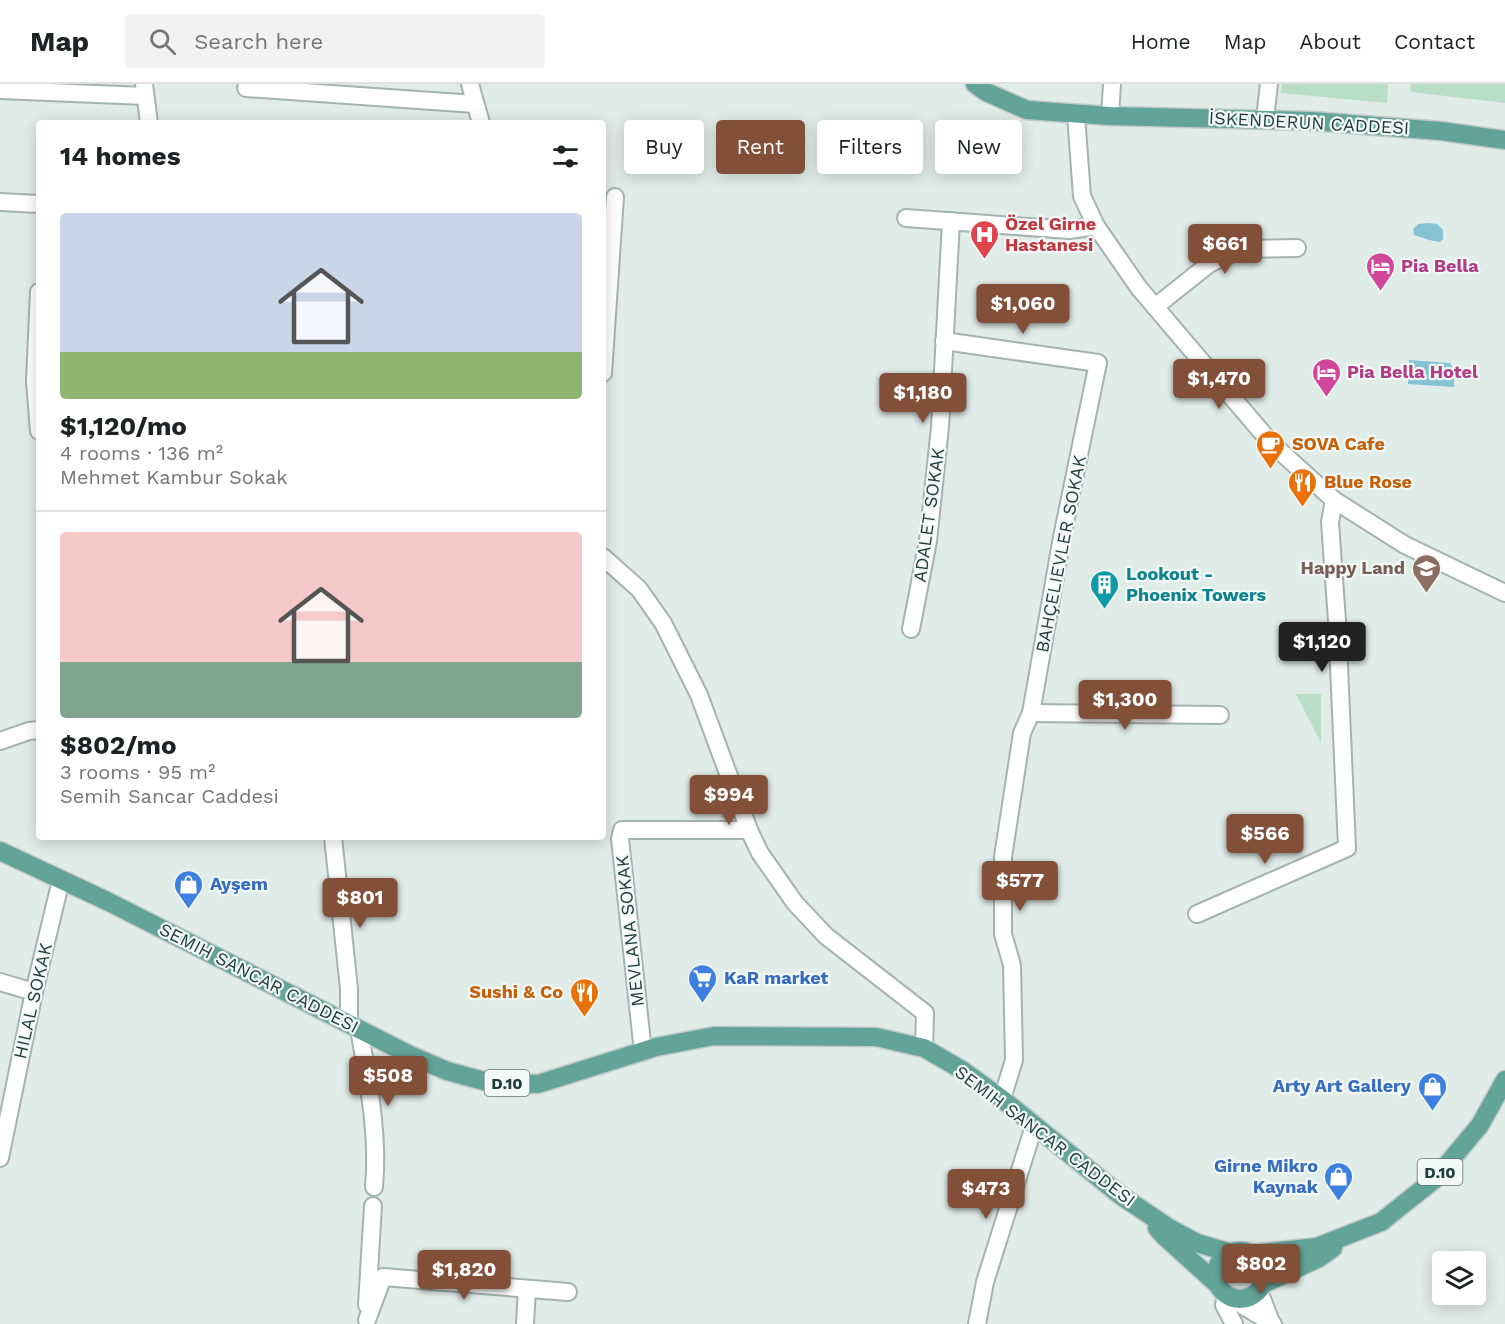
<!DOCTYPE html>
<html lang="en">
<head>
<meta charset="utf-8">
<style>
	:root { --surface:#fff; --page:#f2f2f2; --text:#202124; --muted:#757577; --line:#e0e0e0; --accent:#824f39 }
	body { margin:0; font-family:"Work Sans",sans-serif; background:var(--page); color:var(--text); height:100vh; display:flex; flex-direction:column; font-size:22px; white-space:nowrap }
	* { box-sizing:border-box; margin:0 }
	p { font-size:20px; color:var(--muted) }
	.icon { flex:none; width:33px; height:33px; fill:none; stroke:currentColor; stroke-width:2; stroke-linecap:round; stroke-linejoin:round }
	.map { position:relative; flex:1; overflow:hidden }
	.side { position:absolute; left:36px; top:36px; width:570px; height:720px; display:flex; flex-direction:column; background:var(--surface); border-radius:6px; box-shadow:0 3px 15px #0003 }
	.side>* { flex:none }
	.hud { position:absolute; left:624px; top:36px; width:570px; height:54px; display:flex; gap:12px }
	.controls { position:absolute; left:1432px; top:1167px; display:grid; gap:12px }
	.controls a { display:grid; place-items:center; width:54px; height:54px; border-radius:6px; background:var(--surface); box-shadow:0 3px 15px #0003; font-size:30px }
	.price { position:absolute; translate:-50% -51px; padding:0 14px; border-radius:6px; background:var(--accent); color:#fff; font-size:20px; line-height:39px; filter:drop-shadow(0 2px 3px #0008) }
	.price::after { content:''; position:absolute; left:50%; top:36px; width:18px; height:14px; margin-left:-9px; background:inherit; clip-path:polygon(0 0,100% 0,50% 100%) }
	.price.on { background:#222; color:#fff }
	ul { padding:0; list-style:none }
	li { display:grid; align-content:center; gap:12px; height:318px; padding:0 24px }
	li+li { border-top:2px solid var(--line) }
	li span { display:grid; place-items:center; height:186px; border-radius:6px; color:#555 }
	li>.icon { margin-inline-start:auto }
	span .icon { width:108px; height:108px; fill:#fffc; stroke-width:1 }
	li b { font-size:26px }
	h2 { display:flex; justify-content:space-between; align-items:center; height:72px; padding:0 24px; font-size:26px }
	.pill { padding:0 21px; border-radius:6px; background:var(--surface); box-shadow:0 3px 15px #0003; font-size:21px; line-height:54px }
	.pill.on { background:var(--accent); color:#fff }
	header { display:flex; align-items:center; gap:36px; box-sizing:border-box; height:84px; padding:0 30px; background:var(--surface); border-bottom:2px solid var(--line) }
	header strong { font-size:28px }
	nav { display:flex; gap:33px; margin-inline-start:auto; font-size:21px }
	.search { width:420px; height:54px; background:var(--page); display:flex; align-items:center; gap:15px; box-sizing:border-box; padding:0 21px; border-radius:6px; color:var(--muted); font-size:22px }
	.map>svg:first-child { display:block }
	.green { fill:#b8dec5 }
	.water { fill:#85c2d4 }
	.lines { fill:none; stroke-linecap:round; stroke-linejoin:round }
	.minor-casing { stroke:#a3b4b0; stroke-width:20 }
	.major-casing { stroke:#c1c9c7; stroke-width:21 }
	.minor { stroke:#fff; stroke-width:16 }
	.major { stroke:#63a498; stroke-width:18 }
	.labels { text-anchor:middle; stroke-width:4.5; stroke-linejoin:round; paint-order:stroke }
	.shield { fill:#f1f8f5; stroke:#5f7571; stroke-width:1.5 }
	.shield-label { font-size:16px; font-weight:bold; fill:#203d38 }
	.street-label { font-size:18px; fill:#203d38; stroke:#f1f8f5 }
	.health-label { font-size:18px; font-weight:bold; fill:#be3a42; stroke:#f1f8f5; text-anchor:start }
	.hotel-label { font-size:18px; font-weight:bold; fill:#b23c85; stroke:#f1f8f5; text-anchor:start }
	.food-label { font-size:18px; font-weight:bold; fill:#c56008; stroke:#f1f8f5; text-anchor:start }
	.education-label { font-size:18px; font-weight:bold; fill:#785e54; stroke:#f1f8f5; text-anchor:end }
	.culture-label { font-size:18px; font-weight:bold; fill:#0d838f; stroke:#f1f8f5; text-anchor:start }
	.shop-label { font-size:18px; font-weight:bold; fill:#366cbe; stroke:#f1f8f5; text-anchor:start }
</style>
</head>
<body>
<header>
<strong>Map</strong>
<div class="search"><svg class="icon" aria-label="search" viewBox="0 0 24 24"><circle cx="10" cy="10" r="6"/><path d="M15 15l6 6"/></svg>Search here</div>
<nav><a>Home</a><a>Map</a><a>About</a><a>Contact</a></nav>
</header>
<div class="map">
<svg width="1505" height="1240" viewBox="0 0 1505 1240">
	<rect width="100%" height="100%" fill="#e0ece8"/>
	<g class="green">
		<path d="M1282 0H1388L1387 19 1281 9Z"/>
		<path d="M1411 0H1505V19L1411 8Z"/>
		<path d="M1296 610H1321V659Z"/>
	</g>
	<g class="water">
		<path d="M1429 139 1437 140 1443 146V155L1440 158 1429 156 1414 151 1413 145 1418 140Z"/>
		<path d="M1409 276 1450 279 1454 285V303L1408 300Z"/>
	</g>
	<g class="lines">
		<defs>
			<g id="minor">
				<path d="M144 0 149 39"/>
				<path d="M470 0 481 39"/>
				<path d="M246 4 475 20"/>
				<path d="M0 6 145 12"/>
				<path d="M1076 31 1082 112 1096 142 1139 204 1271 359 1334 416 1405 461 1505 509"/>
				<path d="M1110 32 1112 0"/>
				<path d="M1265 34 1269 0"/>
				<path d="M0 118 39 120"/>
				<path d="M906 134 1069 146 1096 142"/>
				<path d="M39 208 35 297 39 347"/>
				<path d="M1155 223 1209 180 1241 165 1297 164"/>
				<path d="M944 257 1098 279 1062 453 1031 629 1022 649 1003 773V850L1012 881 1014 976 1002 1015"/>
				<path d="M603 289 615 113"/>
				<path d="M603 473 639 505 663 539 699 611 749 746 760 769 795 819 826 852 925 929 924 964"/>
				<path d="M911 545 928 457 940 343 951 137"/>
				<path d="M1031 629 1220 631"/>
				<path d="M0 657 29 647 39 646"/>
				<path d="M333 753 349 905V939"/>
				<path d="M1197 830 1347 764 1337 537 1330 438 1334 416"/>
				<path d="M0 898 34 908"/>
				<path d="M359 945C368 997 379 1050 374 1103"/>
				<path d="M643 968 620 755 622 746H749"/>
				<path d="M0 1074 34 908 61 796"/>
				<path d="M1259 1207 1271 1238"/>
				<path d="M1226 1211 1224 1221 1234 1240"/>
				<path d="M1232 1215 1273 1240"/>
				<path d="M367 1221 373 1122"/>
				<path d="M367 1236 383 1193 568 1208"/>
				<path d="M525 1240 527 1205"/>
				<path d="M977 1240 985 1198 1034 1042"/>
			</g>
			<g id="major">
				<path d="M975 0 986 8 1027 26 1110 32 1312 37 1441 47 1505 56"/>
				<path d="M0 767 109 818 410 971 447 987 491 999 538 1000 656 963 714 952 876 953 924 964 962 986 1002 1015 1120 1111 1169 1144 1197 1159 1231 1169"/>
				<path d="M1157 1144 1164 1152 1217 1200"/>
				<circle cx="1240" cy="1191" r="24"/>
				<path d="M1253 1170 1317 1163 1381 1138 1435 1095 1480 1041 1505 996"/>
				<path d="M1263 1200 1319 1174 1333 1164"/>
			</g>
		</defs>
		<use href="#minor" class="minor-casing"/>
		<use href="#major" class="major-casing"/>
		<use href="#minor" class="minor"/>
		<use href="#major" class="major"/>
	</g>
	<defs>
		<symbol id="hospital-pin" viewBox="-11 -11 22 30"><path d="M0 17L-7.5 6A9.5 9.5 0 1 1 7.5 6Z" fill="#e0444e" stroke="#f1f8f5"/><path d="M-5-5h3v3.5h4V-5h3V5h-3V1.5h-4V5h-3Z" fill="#fff"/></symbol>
		<symbol id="hotel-pin" viewBox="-11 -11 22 30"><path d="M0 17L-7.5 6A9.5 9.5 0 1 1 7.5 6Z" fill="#d1479c" stroke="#f1f8f5"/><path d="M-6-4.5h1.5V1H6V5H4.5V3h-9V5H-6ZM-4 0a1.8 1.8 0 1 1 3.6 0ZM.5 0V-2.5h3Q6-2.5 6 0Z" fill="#fff"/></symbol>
		<symbol id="cafe-pin" viewBox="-11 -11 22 30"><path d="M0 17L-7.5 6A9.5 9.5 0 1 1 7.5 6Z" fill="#e8710a" stroke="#f1f8f5"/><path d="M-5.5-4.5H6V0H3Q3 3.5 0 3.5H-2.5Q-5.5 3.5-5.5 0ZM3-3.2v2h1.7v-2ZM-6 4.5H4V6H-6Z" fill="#fff"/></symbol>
		<symbol id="restaurant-pin" viewBox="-11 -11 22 30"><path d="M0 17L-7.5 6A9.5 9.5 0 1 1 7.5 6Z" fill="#e8710a" stroke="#f1f8f5"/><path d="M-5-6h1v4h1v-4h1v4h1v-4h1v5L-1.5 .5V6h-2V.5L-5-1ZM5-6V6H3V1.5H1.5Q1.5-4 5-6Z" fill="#fff"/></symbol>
		<symbol id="school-pin" viewBox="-11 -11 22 30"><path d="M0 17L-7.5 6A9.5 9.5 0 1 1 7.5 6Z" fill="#8d6e63" stroke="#f1f8f5"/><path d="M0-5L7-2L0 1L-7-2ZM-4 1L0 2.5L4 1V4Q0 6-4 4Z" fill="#fff"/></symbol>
		<symbol id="building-pin" viewBox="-11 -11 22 30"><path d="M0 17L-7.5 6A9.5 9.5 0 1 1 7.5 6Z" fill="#0f9aa8" stroke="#f1f8f5"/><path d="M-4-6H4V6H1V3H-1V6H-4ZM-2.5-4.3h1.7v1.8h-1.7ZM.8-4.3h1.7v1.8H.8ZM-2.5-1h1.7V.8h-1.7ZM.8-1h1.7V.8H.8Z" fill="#fff"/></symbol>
		<symbol id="shop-pin" viewBox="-11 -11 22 30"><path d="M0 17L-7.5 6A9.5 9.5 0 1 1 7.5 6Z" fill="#3f7fe0" stroke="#f1f8f5"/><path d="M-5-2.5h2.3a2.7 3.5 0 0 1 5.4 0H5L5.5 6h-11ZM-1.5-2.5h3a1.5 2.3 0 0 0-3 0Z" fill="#fff"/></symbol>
		<symbol id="supermarket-pin" viewBox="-11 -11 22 30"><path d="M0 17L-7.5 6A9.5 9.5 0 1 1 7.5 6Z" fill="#3f7fe0" stroke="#f1f8f5"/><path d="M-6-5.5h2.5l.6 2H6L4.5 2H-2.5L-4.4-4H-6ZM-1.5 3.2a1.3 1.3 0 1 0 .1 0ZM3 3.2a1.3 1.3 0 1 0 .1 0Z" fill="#fff"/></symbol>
	</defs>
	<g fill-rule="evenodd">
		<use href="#hospital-pin" x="968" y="134" width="33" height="45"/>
		<use href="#hotel-pin" x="1364" y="166" width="33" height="45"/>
		<use href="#hotel-pin" x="1310" y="272" width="33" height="45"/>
		<use href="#cafe-pin" x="1254" y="344" width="33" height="45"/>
		<use href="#restaurant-pin" x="1286" y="382" width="33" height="45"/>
		<use href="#school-pin" x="1410" y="468" width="33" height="45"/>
		<use href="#building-pin" x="1088" y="484" width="33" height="45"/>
		<use href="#shop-pin" x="172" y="784" width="33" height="45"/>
		<use href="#supermarket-pin" x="686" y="878" width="33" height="45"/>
		<use href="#restaurant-pin" x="568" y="892" width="33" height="45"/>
		<use href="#shop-pin" x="1416" y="986" width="33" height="45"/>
		<use href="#shop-pin" x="1322" y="1076" width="33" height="45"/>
	</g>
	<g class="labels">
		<g class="shield">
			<rect x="484.5" y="986" width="45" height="26" rx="4.5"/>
			<rect x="1417.5" y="1075" width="45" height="26" rx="4.5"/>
		</g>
		<g class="shield-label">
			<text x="507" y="1005">D.10</text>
			<text x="1440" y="1094">D.10</text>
		</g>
		<g class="street-label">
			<text transform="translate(1309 39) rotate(3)" y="6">İSKENDERUN CADDESI</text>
			<text transform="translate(929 431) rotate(-82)" y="6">ADALET SOKAK</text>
			<text transform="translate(1061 470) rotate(-79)" y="6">BAHÇELIEVLER SOKAK</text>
			<text transform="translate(630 847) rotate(-96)" y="6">MEVLANA SOKAK</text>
			<text transform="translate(259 894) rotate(27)" y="6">SEMIH SANCAR CADDESI</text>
			<text transform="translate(33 917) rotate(-77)" y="6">HILAL SOKAK</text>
			<text transform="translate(1045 1052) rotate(37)" y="6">SEMIH SANCAR CADDESI</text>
		</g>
		<g class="health-label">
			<text x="1005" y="146">Özel Girne<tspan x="1005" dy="21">Hastanesi</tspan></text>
		</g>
		<g class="hotel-label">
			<text x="1401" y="188">Pia Bella</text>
			<text x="1347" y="294">Pia Bella Hotel</text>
		</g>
		<g class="food-label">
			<text x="1292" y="366">SOVA Cafe</text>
			<text x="1324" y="404">Blue Rose</text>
			<text x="563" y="914" text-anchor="end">Sushi &amp; Co</text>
		</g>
		<g class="education-label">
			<text x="1405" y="490">Happy Land</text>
		</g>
		<g class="culture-label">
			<text x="1126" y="496">Lookout -<tspan x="1126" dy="21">Phoenix Towers</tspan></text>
		</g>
		<g class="shop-label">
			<text x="210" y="806">Ayşem</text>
			<text x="724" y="900">KaR market</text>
			<text x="1411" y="1008" text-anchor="end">Arty Art Gallery</text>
			<text x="1318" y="1088" text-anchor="end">Girne Mikro<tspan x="1318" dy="21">Kaynak</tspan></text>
		</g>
	</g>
</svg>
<div class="controls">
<a><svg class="icon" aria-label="layers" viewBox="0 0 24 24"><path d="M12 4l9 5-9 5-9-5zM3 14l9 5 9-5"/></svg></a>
</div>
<b class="price" style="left:1225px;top:191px">$661</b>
<b class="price" style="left:1023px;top:251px">$1,060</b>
<b class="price" style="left:1219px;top:326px">$1,470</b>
<b class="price" style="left:923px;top:340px">$1,180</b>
<b class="price on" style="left:1322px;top:589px">$1,120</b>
<b class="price" style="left:1125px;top:647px">$1,300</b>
<b class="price" style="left:729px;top:742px">$994</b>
<b class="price" style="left:1265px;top:781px">$566</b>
<b class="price" style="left:1020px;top:828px">$577</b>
<b class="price" style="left:360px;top:845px">$801</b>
<b class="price" style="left:388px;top:1023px">$508</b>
<b class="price" style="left:986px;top:1136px">$473</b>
<b class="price" style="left:1261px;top:1211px">$802</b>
<b class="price" style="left:464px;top:1217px">$1,820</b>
<div class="hud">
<a class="pill">Buy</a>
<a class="pill on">Rent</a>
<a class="pill">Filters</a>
<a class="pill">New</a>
</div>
<section class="side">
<h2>14 homes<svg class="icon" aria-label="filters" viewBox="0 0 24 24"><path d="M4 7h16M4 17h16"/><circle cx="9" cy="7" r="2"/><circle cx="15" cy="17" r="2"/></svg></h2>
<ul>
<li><span style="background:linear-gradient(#c9d6e8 75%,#8fb573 0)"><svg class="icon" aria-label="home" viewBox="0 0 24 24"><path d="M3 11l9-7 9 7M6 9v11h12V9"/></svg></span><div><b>$1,120/mo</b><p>4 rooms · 136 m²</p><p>Mehmet Kambur Sokak</p></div></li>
<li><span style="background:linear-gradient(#f6c9c9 70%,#7fa58c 0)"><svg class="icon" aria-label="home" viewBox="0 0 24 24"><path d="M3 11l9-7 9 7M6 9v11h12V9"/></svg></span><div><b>$802/mo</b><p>3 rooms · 95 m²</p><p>Semih Sancar Caddesi</p></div></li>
</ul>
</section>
</div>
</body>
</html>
